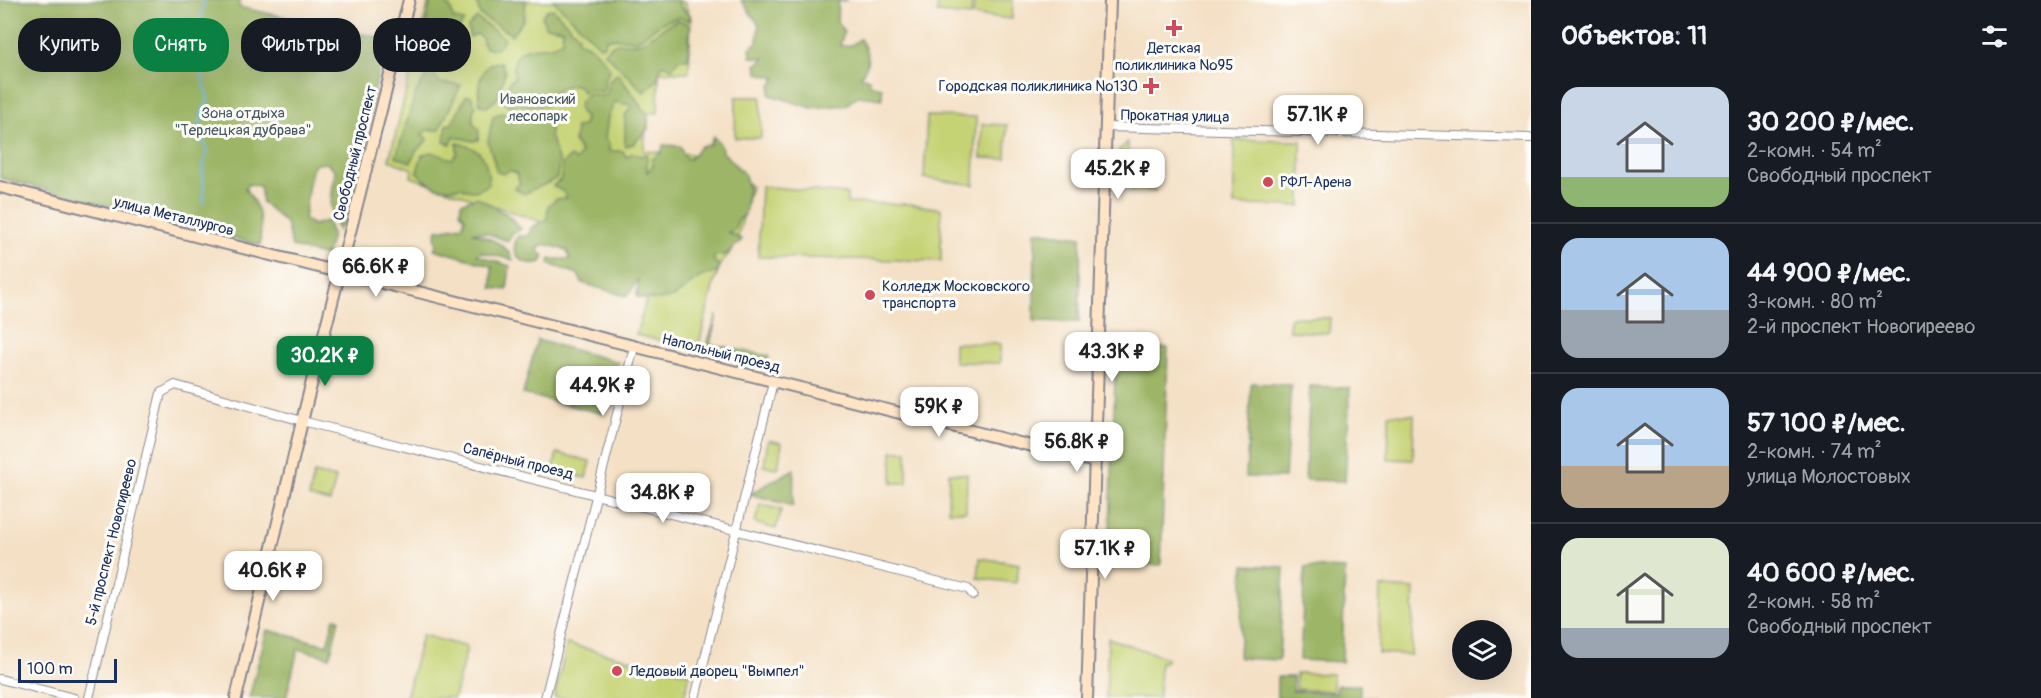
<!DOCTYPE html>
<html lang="ru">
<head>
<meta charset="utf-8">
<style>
	:root { --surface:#171b24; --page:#20242c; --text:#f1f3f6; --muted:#9ea1a6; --line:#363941; --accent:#0b8043 }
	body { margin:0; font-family:Pangolin,sans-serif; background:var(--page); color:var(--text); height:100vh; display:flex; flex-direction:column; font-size:22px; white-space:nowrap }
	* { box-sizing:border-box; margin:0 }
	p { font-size:20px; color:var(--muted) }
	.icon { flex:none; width:33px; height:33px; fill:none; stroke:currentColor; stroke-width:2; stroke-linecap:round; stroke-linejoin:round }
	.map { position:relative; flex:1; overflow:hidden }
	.panel { display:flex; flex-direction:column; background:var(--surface); width:510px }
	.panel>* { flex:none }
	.guide { position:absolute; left:18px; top:18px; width:570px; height:54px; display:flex; gap:12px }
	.tools { position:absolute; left:1452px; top:620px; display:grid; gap:12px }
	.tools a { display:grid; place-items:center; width:60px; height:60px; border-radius:50%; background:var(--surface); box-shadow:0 6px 24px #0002; font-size:30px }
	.scale { position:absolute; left:18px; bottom:15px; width:99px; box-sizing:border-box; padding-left:6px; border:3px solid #1b2f5e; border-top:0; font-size:16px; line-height:21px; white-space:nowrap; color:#1b2f5e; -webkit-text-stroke:4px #fdfcf7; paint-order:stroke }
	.price { position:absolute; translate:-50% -51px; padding:0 14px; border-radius:12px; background:#fff; color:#222; font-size:20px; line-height:39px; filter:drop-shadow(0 2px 3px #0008) }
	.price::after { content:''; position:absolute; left:50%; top:36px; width:18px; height:14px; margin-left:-9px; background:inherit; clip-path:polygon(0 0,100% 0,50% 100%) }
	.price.current { background:var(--accent); color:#fff }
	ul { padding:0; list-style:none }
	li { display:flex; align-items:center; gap:18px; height:150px; padding:0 30px }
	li+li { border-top:2px solid var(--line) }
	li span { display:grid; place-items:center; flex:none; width:168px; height:120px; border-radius:18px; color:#555 }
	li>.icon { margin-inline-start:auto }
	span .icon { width:72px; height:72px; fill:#fffc; stroke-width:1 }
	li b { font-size:26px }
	h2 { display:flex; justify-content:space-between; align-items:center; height:72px; padding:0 30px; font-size:26px }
	.pill { padding:0 21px; border-radius:24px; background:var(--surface); box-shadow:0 6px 24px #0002; font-size:21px; line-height:54px }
	.pill.current { background:var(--accent); color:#fff }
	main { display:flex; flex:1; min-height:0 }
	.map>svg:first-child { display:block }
	.green { fill:#c6d375; stroke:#70816a; stroke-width:1.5 }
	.forest { fill:#9cb566; stroke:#5c7262; stroke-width:1.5 }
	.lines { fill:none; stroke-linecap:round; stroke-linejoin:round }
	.stream { stroke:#73b9ea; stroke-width:2 }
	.street-casing { stroke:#888892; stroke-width:10 }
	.secondary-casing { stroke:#888892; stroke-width:14 }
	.street { stroke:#fff; stroke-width:8 }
	.secondary { stroke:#ffe4c6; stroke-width:10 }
	.poi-dot { fill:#d1495b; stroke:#fdfcf7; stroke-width:2 }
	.labels { text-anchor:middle; stroke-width:6; stroke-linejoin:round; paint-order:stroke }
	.poi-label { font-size:15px; fill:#1b2f5e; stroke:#fdfcf7; text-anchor:start }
	.park-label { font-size:15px; fill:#465864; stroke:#fdfcf7 }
	.street-label { font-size:15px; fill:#1b2f5e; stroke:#fdfcf7 }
</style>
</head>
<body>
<main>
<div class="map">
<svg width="1531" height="698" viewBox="0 0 1531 698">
	<rect width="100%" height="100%" fill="#fdfcf7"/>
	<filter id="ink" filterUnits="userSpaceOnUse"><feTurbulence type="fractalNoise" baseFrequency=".0167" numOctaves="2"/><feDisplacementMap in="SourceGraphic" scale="12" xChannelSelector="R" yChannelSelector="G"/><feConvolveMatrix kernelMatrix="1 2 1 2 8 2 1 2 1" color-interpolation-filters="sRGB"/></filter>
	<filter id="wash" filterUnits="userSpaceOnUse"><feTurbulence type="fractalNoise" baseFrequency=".008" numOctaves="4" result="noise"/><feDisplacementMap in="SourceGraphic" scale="24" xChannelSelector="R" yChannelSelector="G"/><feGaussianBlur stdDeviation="1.35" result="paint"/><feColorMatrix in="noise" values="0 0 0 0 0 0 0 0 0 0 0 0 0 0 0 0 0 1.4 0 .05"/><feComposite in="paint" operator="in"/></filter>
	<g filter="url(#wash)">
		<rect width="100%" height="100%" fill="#f4e0c5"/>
		<g class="green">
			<path d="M429 0 684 2 691 17 689 72H659L658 113H647L644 151 716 156 751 186 736 245 721 264 714 282 698 349 636 335 654 274 550 225 411 177 412 169 389 160Z"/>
			<path d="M938 0H972L971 16 937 13Z"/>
			<path d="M975 0H1013L1012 19 973 15Z"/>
			<path d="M736 97H761V138H735Z"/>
			<path d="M927 116 976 117 974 185 924 178Z"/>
			<path d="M982 124 1007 125 1006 159 981 158Z"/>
			<path d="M1234 140 1301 141V206L1234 205Z"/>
			<path d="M1128 142V163L1156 164 1155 191 1132 190V170H1122L1121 190H1118L1119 150Z"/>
			<path d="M761 186 847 194V203L910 204 941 209V261L758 257Z"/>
			<path d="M1290 317 1330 318 1329 333 1289 331Z"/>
			<path d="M954 343 1000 344V363L954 362Z"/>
			<path d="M1389 414 1414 415 1413 460 1388 459Z"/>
			<path d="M768 440 782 443 778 468 764 466Z"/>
			<rect x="892" y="451" width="15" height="32"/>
			<path d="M557 453 590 461 586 478 553 470Z"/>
			<path d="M314 473 336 478 330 502 309 497Z"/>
			<path d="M949 473 967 474 966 511H948Z"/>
			<path d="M760 504 781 510 776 529 755 523Z"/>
			<path d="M980 558 1019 564 1016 583 978 578Z"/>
			<path d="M1380 587 1414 589 1411 655 1378 653Z"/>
			<path d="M422 635 467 647 454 698H406Z"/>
			<path d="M1108 638 1167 658 1165 662H1160L1159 698H1106Z"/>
			<path d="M567 644 690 674 684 698H554Z"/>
			<path d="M1296 673 1333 674V691L1296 689Z"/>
		</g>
		<g class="forest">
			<path d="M0 0H240L239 7 386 39 345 218 338 231C327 201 332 200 335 170L327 163 315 164C309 171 306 207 304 219L313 225 327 221 332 235 326 256 292 247 286 223 262 202 260 186 249 184 245 188C261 210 262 218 260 245L0 178Z"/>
			<path d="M431 0H443L451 9 453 19 464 21 453 38 422 42Z"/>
			<path d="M476 0H526L524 19 512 35 480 15Z"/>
			<path d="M553 0H679L678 4 690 16 689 21 679 17 664 22 637 40 607 38 604 45 600 46Z"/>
			<path d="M741 0H847L838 2 837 21 844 32 840 46 851 45 860 39C869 53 871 62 861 76L869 79 870 85 882 88V99L858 96 846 105 812 108 770 95 771 86 776 78 758 73 756 65 765 58 751 57 750 48 757 42 759 25Z"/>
			<path d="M553 9 578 35V42C590 42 604 59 610 69L604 82 605 89 601 92 589 89 582 93 580 87 574 84C559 87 554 92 546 106L507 105 504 102 509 94 508 84 515 77 513 68 516 56C534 40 545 53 562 41L563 29 545 26 542 16 547 10Z"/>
			<path d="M477 18 504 38 501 45 492 50 484 47 482 38 477 34 470 37 468 27Z"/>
			<path d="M678 20 690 25 688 59H679L672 69 666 65H662L656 81 644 92 604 52C619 35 631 49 645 40 657 33 665 25 678 20Z"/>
			<path d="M501 62 505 72 498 98 487 107 480 105C477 89 478 77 489 64Z"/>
			<path d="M431 70 440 83 461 85 439 130H427L422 134 428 140 416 151 411 162 396 157 416 92Z"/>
			<path d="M617 73 648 115V129L633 144 625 146V116L632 105 615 102 608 117 605 139 609 143V151H623L626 157 633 153 640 156 647 154V172L653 166 652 159 662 152 663 145 680 146 685 158 690 159 701 146 710 145 713 136 721 145 722 151 745 175 748 188 745 215 738 220 735 230 728 232 742 240 725 255H716L713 260 720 266 716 273C679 277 690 309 637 297L638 279 630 293 625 296 582 283 578 274 549 264 550 259H570L567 250 544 244 539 247 538 251 544 256 541 262C522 267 508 254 518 236H529L531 228 547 219 548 206 556 199 566 198 565 193 553 186 561 179 562 164 570 157 576 161 581 153 574 142 576 127 583 126 585 118 579 110 580 101 589 93 603 96 609 90 608 83Z"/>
			<path d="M466 96H471L476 107 473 111V123L479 130 478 140 472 141 454 136 451 144 444 142 447 124 451 125Z"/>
			<path d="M502 113H546L550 119V136L559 162 557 177C547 186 536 186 525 194L514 188 520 184 517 174 510 170 503 174 497 172 488 141 493 116Z"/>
			<path d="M457 143C483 148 487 158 489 184 480 191 473 194 461 187 441 191 431 188 417 172L422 155 431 152 452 159 457 154Z"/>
			<path d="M477 197 508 215 521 229 512 234 508 241 486 233 472 232C490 240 505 241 513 260L481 252 477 255 510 266 507 290 492 288V266L434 249 437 244 435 239 437 230 462 226 465 218 460 212 461 203Z"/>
			<path d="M1035 231 1081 237 1079 322 1034 321Z"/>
			<path d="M717 315 710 344 769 356 766 364 705 350Z"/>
			<path d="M537 340 618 362 604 414 523 394Z"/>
			<path d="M1168 348 1161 565 1109 563 1116 349Z"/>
			<path d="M1251 383 1291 385 1285 478 1246 477Z"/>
			<path d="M1310 386 1350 388 1345 481 1305 480Z"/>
			<path d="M794 469 793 506 750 494Z"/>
			<path d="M1244 565 1284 567 1279 660 1239 658Z"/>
			<path d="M1305 567 1345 569 1342 662 1300 660Z"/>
			<path d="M334 618 339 619 330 657 298 649 286 698H249L267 630 327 645Z"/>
			<path d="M1277 677H1293V691L1336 693 1337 685H1360V697L1374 698H1277Z"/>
		</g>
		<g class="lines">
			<path class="stream" d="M204 203 203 168 207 150 199 131 202 112 208 100C200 68 193 32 205 0"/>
		</g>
	</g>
	<g filter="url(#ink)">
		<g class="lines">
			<defs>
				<g id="street">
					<path d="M1106 127 1531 138"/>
					<path d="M0 679 74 698"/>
					<path d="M89 698 161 393 175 385 302 421 968 589 973 595"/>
					<path d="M545 698 634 347"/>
					<path d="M695 698 773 382"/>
				</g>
				<g id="secondary">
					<path d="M0 187 1095 462"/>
					<path d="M236 698 305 409 409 0"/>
					<path d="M1087 698 1110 0"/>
				</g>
			</defs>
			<use href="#street" class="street-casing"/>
			<use href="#secondary" class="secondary-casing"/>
			<use href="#street" class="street"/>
			<use href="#secondary" class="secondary"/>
		</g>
	</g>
	<g class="poi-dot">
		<path d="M1171 19h6v6h6v6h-6v6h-6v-6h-6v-6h6z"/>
		<path d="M1148 77h6v6h6v6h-6v6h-6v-6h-6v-6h6z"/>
		<circle cx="1268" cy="182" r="6"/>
		<circle cx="870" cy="295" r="6"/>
		<circle cx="617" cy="671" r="6"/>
	</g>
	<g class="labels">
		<g class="poi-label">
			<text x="1174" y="53" text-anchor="middle">Детская<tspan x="1174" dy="17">поликлиника №95</tspan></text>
			<text x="1138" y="91" text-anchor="end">Городская поликлиника №130</text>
			<text x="1280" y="187">РФЛ-Арена</text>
			<text x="882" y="291">Колледж Московского<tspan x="882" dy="17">транспорта</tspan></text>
			<text x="629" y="676">Ледовый дворец "Вымпел"</text>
		</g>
		<g class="park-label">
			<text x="538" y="104">Ивановский<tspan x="538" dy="17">лесопарк</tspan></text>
			<text x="243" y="118">Зона отдыха<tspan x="243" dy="17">"Терлецкая дубрава"</tspan></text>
		</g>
		<g class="street-label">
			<text transform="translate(1175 116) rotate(1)" y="5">Прокатная улица</text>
			<text transform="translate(355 153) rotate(-76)" y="5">Свободный проспект</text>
			<text transform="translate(174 216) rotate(14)" y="5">улица Металлургов</text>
			<text transform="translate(721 353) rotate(14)" y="5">Напольный проезд</text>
			<text transform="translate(518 461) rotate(14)" y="5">Сапёрный проезд</text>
			<text transform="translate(111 542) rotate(-76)" y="5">5-й проспект Новогиреево</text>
		</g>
	</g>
</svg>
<div class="tools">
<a><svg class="icon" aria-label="layers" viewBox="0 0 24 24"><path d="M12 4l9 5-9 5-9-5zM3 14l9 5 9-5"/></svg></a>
</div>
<div class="scale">100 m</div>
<b class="price" style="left:1318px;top:146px">57.1K ₽</b>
<b class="price" style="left:1118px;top:200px">45.2K ₽</b>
<b class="price" style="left:376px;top:298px">66.6K ₽</b>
<b class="price" style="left:1112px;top:383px">43.3K ₽</b>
<b class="price current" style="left:325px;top:387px">30.2K ₽</b>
<b class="price" style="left:603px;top:417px">44.9K ₽</b>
<b class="price" style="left:939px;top:438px">59K ₽</b>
<b class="price" style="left:1077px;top:473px">56.8K ₽</b>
<b class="price" style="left:663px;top:524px">34.8K ₽</b>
<b class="price" style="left:1105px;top:580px">57.1K ₽</b>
<b class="price" style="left:273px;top:602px">40.6K ₽</b>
<div class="guide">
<a class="pill">Купить</a>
<a class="pill current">Снять</a>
<a class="pill">Фильтры</a>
<a class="pill">Новое</a>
</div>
</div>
<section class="panel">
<h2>Объектов: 11<svg class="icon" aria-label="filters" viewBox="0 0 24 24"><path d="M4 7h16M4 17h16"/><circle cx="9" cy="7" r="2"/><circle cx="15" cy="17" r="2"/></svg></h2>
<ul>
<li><span style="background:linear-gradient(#c9d6e8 75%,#8fb573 0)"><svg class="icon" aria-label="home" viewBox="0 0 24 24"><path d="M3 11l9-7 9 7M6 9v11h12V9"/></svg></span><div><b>30 200 ₽/мес.</b><p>2-комн. · 54 m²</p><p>Свободный проспект</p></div></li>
<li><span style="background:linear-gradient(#a9c7e8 60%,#9aa5b1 0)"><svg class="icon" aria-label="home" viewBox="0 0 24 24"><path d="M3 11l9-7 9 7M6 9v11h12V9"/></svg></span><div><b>44 900 ₽/мес.</b><p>3-комн. · 80 m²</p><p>2-й проспект Новогиреево</p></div></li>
<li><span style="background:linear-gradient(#a9c7e8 65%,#b9a48a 0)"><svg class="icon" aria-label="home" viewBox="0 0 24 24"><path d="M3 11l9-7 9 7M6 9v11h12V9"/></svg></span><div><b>57 100 ₽/мес.</b><p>2-комн. · 74 m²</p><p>улица Молостовых</p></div></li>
<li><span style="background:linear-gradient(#dfe7d0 75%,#9aa5b1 0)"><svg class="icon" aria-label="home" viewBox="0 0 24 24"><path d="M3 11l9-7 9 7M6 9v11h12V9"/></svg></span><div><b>40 600 ₽/мес.</b><p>2-комн. · 58 m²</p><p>Свободный проспект</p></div></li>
</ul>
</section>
</main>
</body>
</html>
